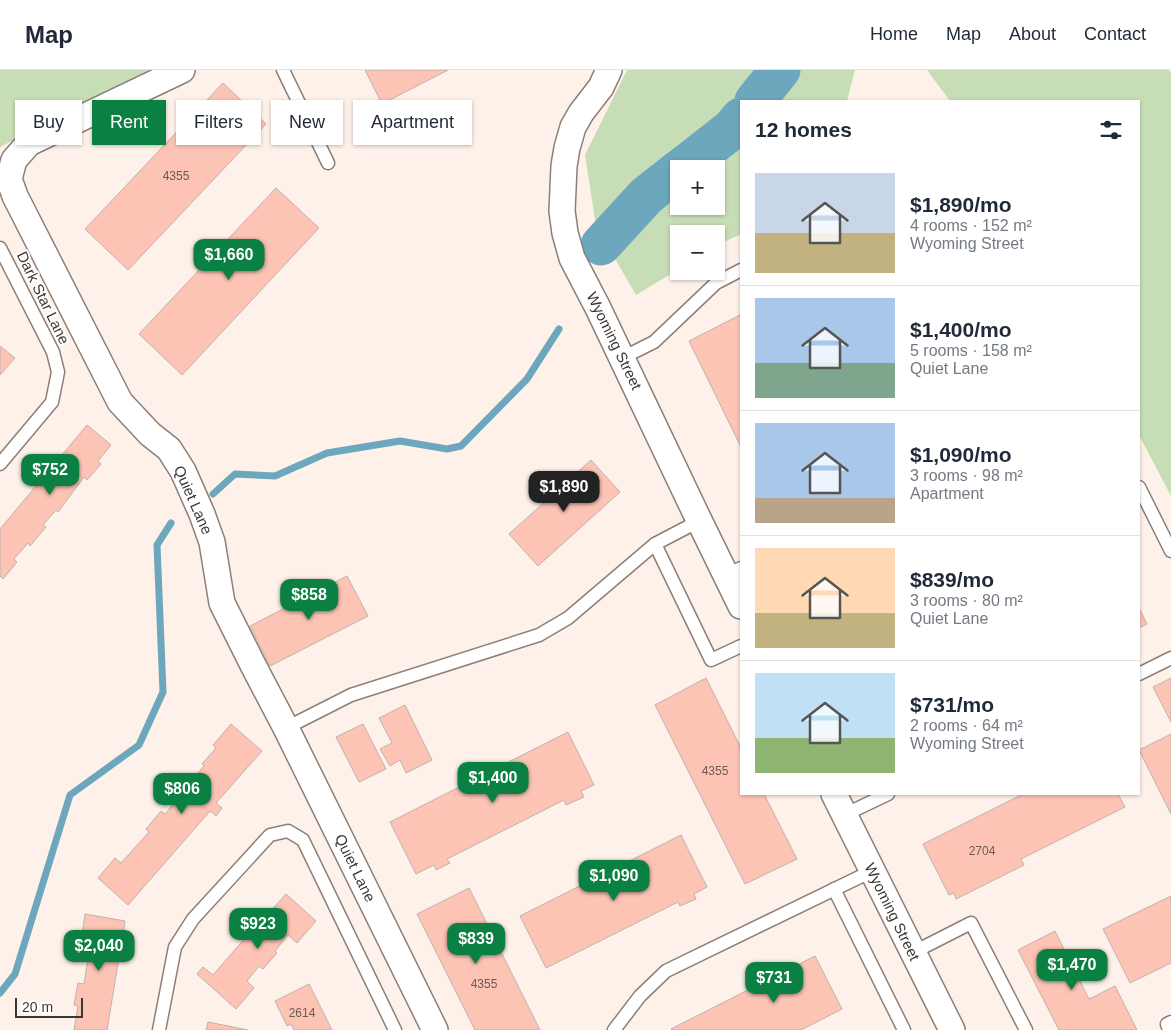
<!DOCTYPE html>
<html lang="en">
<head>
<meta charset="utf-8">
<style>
	:root { --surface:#fff; --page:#f2f2f3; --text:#1f2937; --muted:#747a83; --line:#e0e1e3; --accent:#0b8043 }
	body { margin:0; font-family:Arial,sans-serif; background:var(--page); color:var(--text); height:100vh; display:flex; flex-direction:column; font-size:19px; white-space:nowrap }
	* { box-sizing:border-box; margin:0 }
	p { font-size:16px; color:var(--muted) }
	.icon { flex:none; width:28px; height:28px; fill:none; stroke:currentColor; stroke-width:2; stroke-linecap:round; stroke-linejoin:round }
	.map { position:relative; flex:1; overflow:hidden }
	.sheet { position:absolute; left:740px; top:30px; width:400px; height:695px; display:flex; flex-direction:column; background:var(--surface); border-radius:0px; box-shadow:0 1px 4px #0004 }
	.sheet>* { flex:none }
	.banner { position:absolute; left:15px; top:30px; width:475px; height:45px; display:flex; gap:10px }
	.buttons { position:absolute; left:670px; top:90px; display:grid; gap:10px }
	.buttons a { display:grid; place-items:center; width:55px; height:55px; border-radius:0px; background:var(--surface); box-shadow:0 1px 4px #0004; font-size:25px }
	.scale { position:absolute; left:15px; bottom:12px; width:68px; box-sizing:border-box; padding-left:5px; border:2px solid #3b3633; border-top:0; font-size:14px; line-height:18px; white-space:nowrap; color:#3b3633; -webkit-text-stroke:4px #fff; paint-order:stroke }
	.price { position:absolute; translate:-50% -42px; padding:0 11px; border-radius:10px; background:var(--accent); color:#fff; font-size:16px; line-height:32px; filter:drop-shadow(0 1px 2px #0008) }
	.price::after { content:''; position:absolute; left:50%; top:30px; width:15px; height:11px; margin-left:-8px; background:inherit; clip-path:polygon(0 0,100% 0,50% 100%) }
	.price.current { background:#222; color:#fff }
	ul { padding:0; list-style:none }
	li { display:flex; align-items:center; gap:15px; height:125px; padding:0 15px }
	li+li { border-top:1px solid var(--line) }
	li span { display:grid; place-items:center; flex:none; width:140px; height:100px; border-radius:0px; color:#555 }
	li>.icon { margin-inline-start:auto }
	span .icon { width:60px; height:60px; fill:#fffc; stroke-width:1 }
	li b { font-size:21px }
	h2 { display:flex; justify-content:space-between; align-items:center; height:60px; padding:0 15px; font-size:21px }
	.chip { padding:0 18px; border-radius:0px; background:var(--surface); box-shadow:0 1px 4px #0004; font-size:18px; line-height:45px }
	.chip.current { background:var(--accent); color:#fff }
	header { display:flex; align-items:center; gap:30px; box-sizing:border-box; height:70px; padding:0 25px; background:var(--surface); border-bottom:1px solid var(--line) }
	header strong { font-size:24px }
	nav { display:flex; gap:28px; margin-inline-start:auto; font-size:18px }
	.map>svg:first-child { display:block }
	.green { fill:#c7ddb6; fill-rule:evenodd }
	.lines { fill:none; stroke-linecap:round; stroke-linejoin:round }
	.stream { stroke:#6da7bd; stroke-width:7 }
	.river { stroke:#6da7bd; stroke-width:41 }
	.building { fill:#fdc4b6; stroke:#bfb1ad }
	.service-casing { stroke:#8b8079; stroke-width:15 }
	.minor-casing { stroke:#8b8079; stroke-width:28 }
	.service { stroke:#fff; stroke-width:12 }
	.minor { stroke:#fff; stroke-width:25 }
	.labels { text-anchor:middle; stroke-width:4; stroke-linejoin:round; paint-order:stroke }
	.number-label { font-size:12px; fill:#6c5a54 }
	.street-label { font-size:15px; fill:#3b3633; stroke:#fff }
</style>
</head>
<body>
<header>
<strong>Map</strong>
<nav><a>Home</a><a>Map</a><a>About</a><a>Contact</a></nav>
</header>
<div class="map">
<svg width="1171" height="960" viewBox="0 0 1171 960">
	<rect width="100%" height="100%" fill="#fef1e9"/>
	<g class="green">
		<path d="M0 0H151L0 77Z"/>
		<path d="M627 0H855L847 31H741V164L716 176V164H679V199L636 225 596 156 585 85ZM679 99H716V136H679Z"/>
		<path d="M927 0H1168L1171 2V426L1139 365V31H950Z"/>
	</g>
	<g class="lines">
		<g class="stream">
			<path d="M213 424 235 404 275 406 327 383 400 371 447 379 461 376 527 309 559 259"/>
			<path d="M0 923 15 904 70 725 139 675 163 622 157 475 171 453"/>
		</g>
		<g class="river">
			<path d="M755 31 780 0"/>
			<path d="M681 99 732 59 741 48"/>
			<path d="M601 175 646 126 679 100"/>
		</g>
	</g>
	<g class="building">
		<path d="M365 0H448L382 34Z"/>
		<path d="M223 13 266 54 128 200 85 159Z"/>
		<path d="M276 118 319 158 182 305 139 264Z"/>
		<path d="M740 245 741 247V377L689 271Z"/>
		<path d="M0 276 15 288 0 305Z"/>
		<path d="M87 355 111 375 98 391 101 394 87 410 84 407 58 442 56 440 43 455 46 457 30 476 28 473 14 489 17 492 3 509 0 506V459Z"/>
		<path d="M591 390 620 422 538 496 509 464Z"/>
		<path d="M347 506 368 546 270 596 250 556Z"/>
		<path d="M1139 538 1147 554 1139 558Z"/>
		<path d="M706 608 741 678V724H764L797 789 745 814 655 635Z"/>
		<path d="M1171 608V652L1153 617Z"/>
		<path d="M405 635 432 690 406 703 400 690 390 696 380 679 392 673 379 648Z"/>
		<path d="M231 654 262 681 216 733 222 738 216 746 210 741 128 835 98 808 115 788 121 793 149 762 146 759 161 741 165 744 178 729 176 728 204 696 202 694 216 678 213 675Z"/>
		<path d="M363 654 386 699 359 712 336 667Z"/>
		<path d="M568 662 594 715 581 721 584 727 566 735 564 730 447 789 450 793 436 800 434 795 416 804 390 752Z"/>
		<path d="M1171 664V744L1139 680Z"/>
		<path d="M1023 724H1118L1125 737 1021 789 1024 795 956 829 954 823 949 825 923 774Z"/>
		<path d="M681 765 707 817 694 824 696 829 680 836 678 832 546 898 520 846Z"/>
		<path d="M469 818 540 960H475L417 844Z"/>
		<path d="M286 824 316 851 297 873 288 865 275 881 277 883 263 899 259 896 247 911 254 918 236 939 197 904 203 897 213 905 266 844 267 845Z"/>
		<path d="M1171 826V893L1130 913 1103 859Z"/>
		<path d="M85 844 125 851 107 960H74L78 936 74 935 78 913 84 914 90 875 81 873Z"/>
		<path d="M1055 861 1089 929 1115 916 1137 960H1059L1018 880Z"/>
		<path d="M815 886 842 939 801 960H672L671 959Z"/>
		<path d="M309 914 332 960H294L291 954 287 956 275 931Z"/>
		<path d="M208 952 248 960H206Z"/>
	</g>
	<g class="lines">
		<defs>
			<g id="service">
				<path d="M283 0 328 93"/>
				<path d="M0 178 53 282 58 302 52 332 0 394"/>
				<path d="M622 288 654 272 716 213 741 200"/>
				<path d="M1139 417 1171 481"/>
				<path d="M699 451 655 474 711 590 741 576"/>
				<path d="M726 505 741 498"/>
				<path d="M1139 604 1171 588"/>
				<path d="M286 658 351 625 539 565 568 548 655 474"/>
				<path d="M844 745 888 724"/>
				<path d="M834 819 904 960"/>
				<path d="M912 883 971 853 1026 960"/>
				<path d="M159 960 175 877 193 849 270 765 288 761 303 770 395 960"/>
				<path d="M614 960 640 926 666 901 872 801"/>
				<path d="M1169 960 1167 954 1171 952"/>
			</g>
			<g id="minor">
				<path d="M182 0 29 73 14 90 9 109 15 126 120 332 150 364 169 379 183 401 202 444 212 472 222 533 253 595 286 658 435 960"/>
				<path d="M609 0 601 17 581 43 573 57 567 78 564 96 562 141 565 163 572 188 598 238 697 446 741 536"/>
				<path d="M834 724 952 960"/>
			</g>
		</defs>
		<use href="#service" class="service-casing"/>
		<use href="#minor" class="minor-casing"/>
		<use href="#service" class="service"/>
		<use href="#minor" class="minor"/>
	</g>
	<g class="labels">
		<g class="number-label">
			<text x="176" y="110">4355</text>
			<text x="715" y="705">4355</text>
			<text x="982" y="785">2704</text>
			<text x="484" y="918">4355</text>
			<text x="302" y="947">2614</text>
		</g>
		<g class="street-label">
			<text transform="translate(43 228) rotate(64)" y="5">Dark Star Lane</text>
			<text transform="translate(614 271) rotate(64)" y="5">Wyoming Street</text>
			<text transform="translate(193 430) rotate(66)" y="5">Quiet Lane</text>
			<text transform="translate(355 798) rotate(64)" y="5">Quiet Lane</text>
			<text transform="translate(892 842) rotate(64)" y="5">Wyoming Street</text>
		</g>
	</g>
</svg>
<div class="buttons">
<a>+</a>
<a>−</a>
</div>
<div class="scale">20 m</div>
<b class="price" style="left:229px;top:211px">$1,660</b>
<b class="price" style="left:50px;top:426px">$752</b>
<b class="price current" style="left:564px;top:443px">$1,890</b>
<b class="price" style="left:309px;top:551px">$858</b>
<b class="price" style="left:493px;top:734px">$1,400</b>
<b class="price" style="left:182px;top:745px">$806</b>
<b class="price" style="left:614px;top:832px">$1,090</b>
<b class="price" style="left:258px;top:880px">$923</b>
<b class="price" style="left:476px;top:895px">$839</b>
<b class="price" style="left:99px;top:902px">$2,040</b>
<b class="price" style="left:1072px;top:921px">$1,470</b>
<b class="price" style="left:774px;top:934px">$731</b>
<div class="banner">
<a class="chip">Buy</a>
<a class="chip current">Rent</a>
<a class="chip">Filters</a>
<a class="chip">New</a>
<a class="chip">Apartment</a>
</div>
<section class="sheet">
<h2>12 homes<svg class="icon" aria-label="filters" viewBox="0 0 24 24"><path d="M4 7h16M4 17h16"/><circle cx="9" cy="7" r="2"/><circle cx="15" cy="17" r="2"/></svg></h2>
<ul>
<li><span style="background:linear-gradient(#c9d6e8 60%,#c2b280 0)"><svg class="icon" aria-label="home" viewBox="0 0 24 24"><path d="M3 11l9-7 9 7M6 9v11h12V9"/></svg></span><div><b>$1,890/mo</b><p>4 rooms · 152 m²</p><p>Wyoming Street</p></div></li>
<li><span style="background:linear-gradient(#a9c7e8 65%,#7fa58c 0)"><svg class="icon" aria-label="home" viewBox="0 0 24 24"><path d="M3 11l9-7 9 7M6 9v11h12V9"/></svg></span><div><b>$1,400/mo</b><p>5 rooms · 158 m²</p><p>Quiet Lane</p></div></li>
<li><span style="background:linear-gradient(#a9c7e8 75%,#b9a48a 0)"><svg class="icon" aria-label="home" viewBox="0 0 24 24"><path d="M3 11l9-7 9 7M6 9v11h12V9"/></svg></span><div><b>$1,090/mo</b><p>3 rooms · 98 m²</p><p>Apartment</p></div></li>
<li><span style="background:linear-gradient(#ffd9b3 65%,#c2b280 0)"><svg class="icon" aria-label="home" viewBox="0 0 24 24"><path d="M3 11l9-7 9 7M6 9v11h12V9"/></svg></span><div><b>$839/mo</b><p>3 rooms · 80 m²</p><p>Quiet Lane</p></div></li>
<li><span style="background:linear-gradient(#bfe0f5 65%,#8fb573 0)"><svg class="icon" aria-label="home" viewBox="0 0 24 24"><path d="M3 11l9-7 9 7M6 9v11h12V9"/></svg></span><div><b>$731/mo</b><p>2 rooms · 64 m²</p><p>Wyoming Street</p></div></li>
</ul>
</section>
</div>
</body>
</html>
